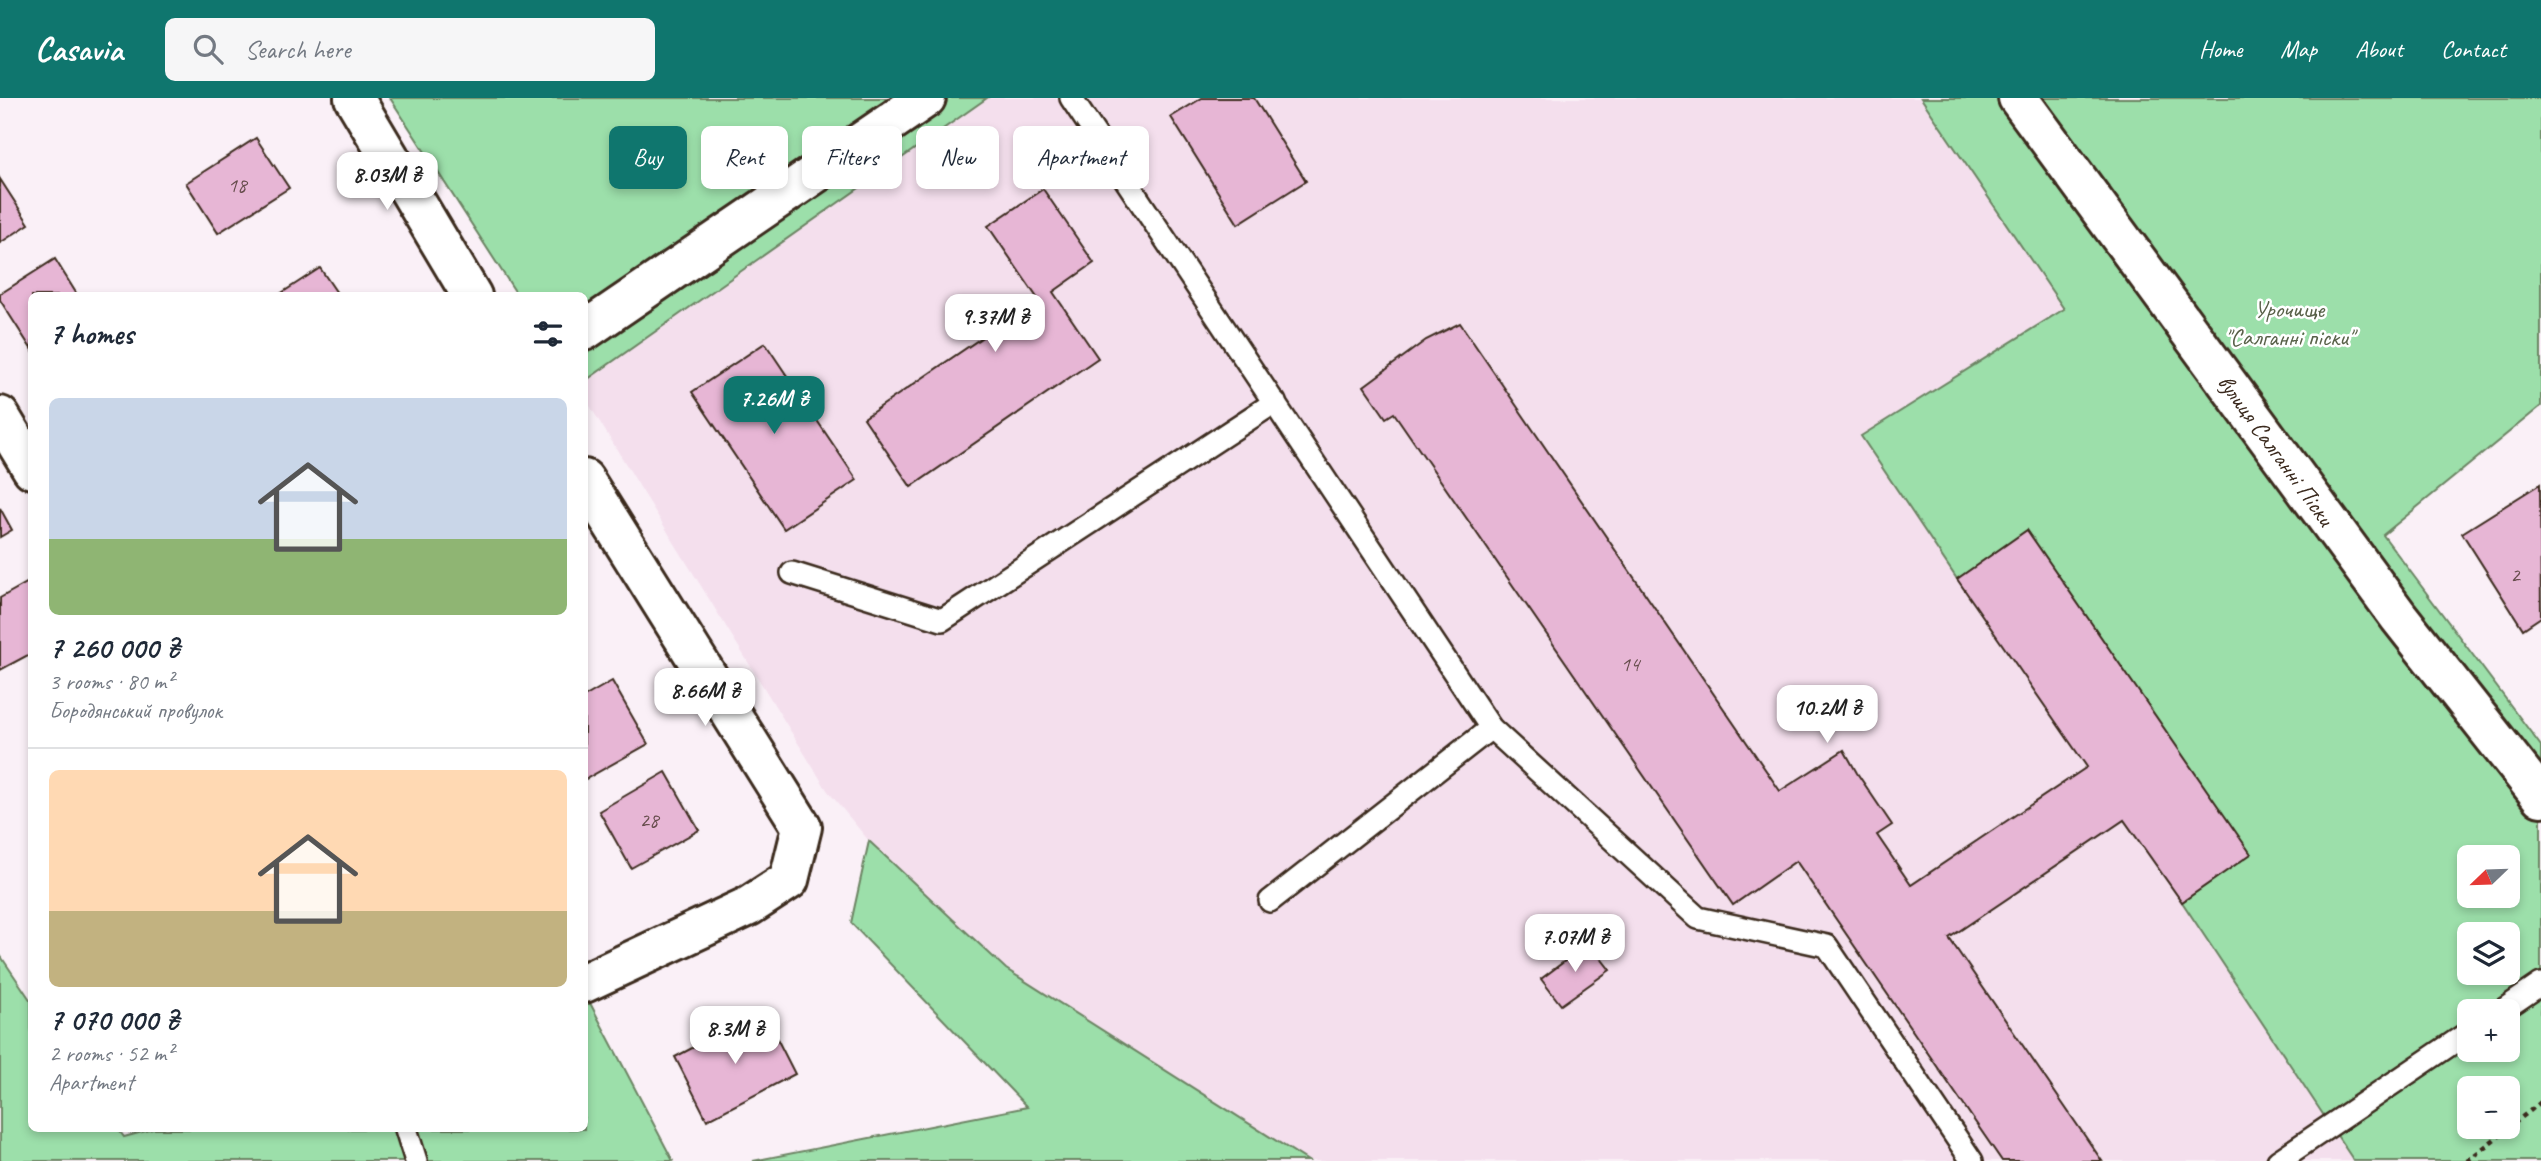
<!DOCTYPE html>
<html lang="en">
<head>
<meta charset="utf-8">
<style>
	:root { --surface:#fff; --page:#f6f6f7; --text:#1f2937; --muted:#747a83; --line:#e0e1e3; --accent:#0f766e }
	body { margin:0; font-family:Caveat,sans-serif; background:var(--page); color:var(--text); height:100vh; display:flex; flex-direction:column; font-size:26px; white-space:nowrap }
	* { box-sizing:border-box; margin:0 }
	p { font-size:23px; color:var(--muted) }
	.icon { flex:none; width:38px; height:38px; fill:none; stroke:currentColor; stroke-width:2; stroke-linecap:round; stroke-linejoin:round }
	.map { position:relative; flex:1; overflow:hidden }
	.panel { position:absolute; left:28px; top:194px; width:560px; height:840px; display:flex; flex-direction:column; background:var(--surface); border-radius:10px; box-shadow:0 4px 10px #0003 }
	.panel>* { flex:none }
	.banner { position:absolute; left:609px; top:28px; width:665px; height:63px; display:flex; gap:14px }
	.needle { width:46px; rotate:247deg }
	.tools { position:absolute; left:2457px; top:747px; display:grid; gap:14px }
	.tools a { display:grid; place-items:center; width:63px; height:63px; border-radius:10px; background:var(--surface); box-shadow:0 4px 10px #0003; font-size:35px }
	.price { position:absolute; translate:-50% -60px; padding:0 16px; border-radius:14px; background:#fff; color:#222; font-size:23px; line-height:46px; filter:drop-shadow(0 2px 4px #0008) }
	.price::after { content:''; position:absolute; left:50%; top:42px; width:21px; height:16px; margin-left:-10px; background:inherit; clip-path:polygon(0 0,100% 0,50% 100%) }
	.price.active { background:var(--accent); color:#fff }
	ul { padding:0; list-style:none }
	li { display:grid; align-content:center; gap:14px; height:371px; padding:0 21px }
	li+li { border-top:2px solid var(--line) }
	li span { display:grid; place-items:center; height:217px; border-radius:10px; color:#555 }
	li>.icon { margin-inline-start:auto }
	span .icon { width:126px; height:126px; fill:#fffc; stroke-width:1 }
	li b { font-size:30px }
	h2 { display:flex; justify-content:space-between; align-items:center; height:84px; padding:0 21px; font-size:30px }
	.tag { padding:0 24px; border-radius:10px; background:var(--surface); box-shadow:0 4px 10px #0003; font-size:24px; line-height:63px }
	.tag.active { background:var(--accent); color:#fff }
	header { display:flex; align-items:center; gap:42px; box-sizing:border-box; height:98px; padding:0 35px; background:var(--accent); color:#fff }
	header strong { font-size:33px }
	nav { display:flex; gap:38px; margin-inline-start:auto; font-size:24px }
	.search { width:490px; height:63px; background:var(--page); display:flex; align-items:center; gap:18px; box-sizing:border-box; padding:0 24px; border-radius:10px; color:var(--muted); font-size:26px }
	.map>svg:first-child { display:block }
	.built { fill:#f4dfed }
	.green { fill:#9cdfaa; stroke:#6c8464; stroke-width:2; fill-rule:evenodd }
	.building { fill:#e7b6d5; stroke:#3b2a1e; stroke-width:2 }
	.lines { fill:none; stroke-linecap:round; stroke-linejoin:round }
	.service-casing { stroke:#3b2a1e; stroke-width:26 }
	.minor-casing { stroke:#3b2a1e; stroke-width:44 }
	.path { stroke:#3b2a1e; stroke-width:4.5; stroke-dasharray:5 5; stroke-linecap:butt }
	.service { stroke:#fff; stroke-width:21 }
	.minor { stroke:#fff; stroke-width:38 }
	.labels { text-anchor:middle; stroke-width:5; stroke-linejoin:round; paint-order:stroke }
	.number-label { font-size:21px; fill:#664d4c }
	.park-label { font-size:24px; fill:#586048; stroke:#fff }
	.street-label { font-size:24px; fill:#3b2a1e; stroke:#fff }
</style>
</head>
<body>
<header>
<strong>Casavia</strong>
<div class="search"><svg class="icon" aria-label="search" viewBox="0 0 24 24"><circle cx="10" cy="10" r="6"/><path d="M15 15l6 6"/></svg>Search here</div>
<nav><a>Home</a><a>Map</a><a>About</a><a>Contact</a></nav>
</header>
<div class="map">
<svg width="2541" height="1063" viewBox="0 0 2541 1063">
	<rect width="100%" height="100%" fill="#faf0f7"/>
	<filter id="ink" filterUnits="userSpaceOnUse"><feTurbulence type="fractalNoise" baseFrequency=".0143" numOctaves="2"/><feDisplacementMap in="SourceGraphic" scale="14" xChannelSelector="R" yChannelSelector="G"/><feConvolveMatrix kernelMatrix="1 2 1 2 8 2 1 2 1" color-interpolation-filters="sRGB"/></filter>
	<g filter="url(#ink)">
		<path class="built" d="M987 0H1921L2064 211 1862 338 2027 432 2217 706 2251 756 2182 805 2354 1063H1308L1006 871 869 743 827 692 585 300V283Z"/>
		<g class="green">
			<path d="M390 0H987L585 283 584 198H518Z"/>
			<path d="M1921 0H2541V308L2383 437 2541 648V1063H2354L2182 804 2250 756 2027 433 1957 481 1861 338 2064 211ZM2469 760H2508V798H2469ZM2469 836H2508V875H2469ZM2469 914H2508V952H2469ZM2469 990H2508V1029H2469Z"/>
			<path d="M869 743 1006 871 1308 1063H753L1027 1009 851 825Z"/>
			<path d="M0 857 31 903 32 1031H118L124 1039 153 1031H584V907L590 905 673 1063H0Z"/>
		</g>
		<g class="building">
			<path d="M1202 0H1254L1306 83 1238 126 1171 19Z"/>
			<path d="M256 40 289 90 218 135 186 85Z"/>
			<path d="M0 81 29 126 0 145Z"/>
			<path d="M1043 91 1094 165 1053 194 1098 260 911 389 864 320 1038 201 988 128Z"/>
			<path d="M55 161 78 198H32V252L0 202V196Z"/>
			<path d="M320 170 339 198H277Z"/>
			<path d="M1460 225 1780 693 1844 652 1857 675 1892 727 1877 737 1911 787 2087 669 1957 481 2027 432 2251 756 2182 804 2124 722 1949 840 2102 1063H2002L1796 763 1733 807 1394 315 1386 320 1364 288 1426 242Z"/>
			<path d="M765 245 857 382 784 431 692 294Z"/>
			<path d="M2540 386 2541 519 2523 531 2462 435Z"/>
			<path d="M0 410 12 432 0 439Z"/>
			<path d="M32 482V555L0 572V500Z"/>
			<path d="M612 583 648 646 584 682V599Z"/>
			<path d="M666 674 699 732 631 770 599 713Z"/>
			<path d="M1589 845 1610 872 1561 907 1541 881Z"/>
			<path d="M763 913 795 976 707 1022 675 959Z"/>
		</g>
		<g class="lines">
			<defs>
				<g id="service">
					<path d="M1071 0 1491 630 1698 820 1827 848 1972 1063"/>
					<path d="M792 475 942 522 1275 304"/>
					<path d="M1270 803 1491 630"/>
					<path d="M2500 914 2541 886"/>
					<path d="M406 1031 416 1063"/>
					<path d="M2278 1063 2469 934"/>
				</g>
				<g id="minor">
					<path d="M354 0 472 198"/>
					<path d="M2018 0 2399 519 2541 699"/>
					<path d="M584 233 926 0"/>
					<path d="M0 318 32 371"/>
					<path d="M584 381 802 729 789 782 749 808 584 885"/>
				</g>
			</defs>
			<use href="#service" class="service-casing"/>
			<use href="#minor" class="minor-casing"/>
			<path class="path" d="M2467 1063 2541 1004"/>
			<use href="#service" class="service"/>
			<use href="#minor" class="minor"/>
		</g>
	</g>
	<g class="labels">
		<g class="number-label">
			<text x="237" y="94">18</text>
			<text x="2515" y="484">2</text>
			<text x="1630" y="573">14</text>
			<text x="649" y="729">28</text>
		</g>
		<g class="park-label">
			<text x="2289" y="219">Урочище<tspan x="2289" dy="28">"Салганні піски"</tspan></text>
		</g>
		<g class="street-label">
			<text transform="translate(2276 352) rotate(54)" y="8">вулиця Салганні Піски</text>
		</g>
	</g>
</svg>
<div class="tools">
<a><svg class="needle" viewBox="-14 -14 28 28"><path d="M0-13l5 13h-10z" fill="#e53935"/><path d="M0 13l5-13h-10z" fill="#747a83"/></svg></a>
<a><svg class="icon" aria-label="layers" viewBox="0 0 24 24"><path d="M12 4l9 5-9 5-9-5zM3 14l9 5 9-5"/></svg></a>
<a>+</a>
<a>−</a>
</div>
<b class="price" style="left:387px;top:114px">8.03M ₴</b>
<b class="price" style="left:995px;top:256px">9.37M ₴</b>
<b class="price active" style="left:774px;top:338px">7.26M ₴</b>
<b class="price" style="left:705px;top:630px">8.66M ₴</b>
<b class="price" style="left:1827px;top:647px">10.2M ₴</b>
<b class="price" style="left:1575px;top:876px">7.07M ₴</b>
<b class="price" style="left:735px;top:968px">8.3M ₴</b>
<div class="banner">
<a class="tag active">Buy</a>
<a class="tag">Rent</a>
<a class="tag">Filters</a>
<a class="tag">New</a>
<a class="tag">Apartment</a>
</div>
<section class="panel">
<h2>7 homes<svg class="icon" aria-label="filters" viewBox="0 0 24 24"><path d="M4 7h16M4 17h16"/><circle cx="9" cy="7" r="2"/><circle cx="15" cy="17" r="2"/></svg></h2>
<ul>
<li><span style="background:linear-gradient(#c9d6e8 65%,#8fb573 0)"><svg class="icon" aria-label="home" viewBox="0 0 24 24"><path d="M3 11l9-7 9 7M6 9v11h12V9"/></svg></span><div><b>7 260 000 ₴</b><p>3 rooms · 80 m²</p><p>Бородянський провулок</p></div></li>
<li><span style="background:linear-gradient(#ffd9b3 65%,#c2b280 0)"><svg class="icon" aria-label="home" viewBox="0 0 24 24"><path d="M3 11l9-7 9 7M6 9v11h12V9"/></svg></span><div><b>7 070 000 ₴</b><p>2 rooms · 52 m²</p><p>Apartment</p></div></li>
</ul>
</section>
</div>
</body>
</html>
